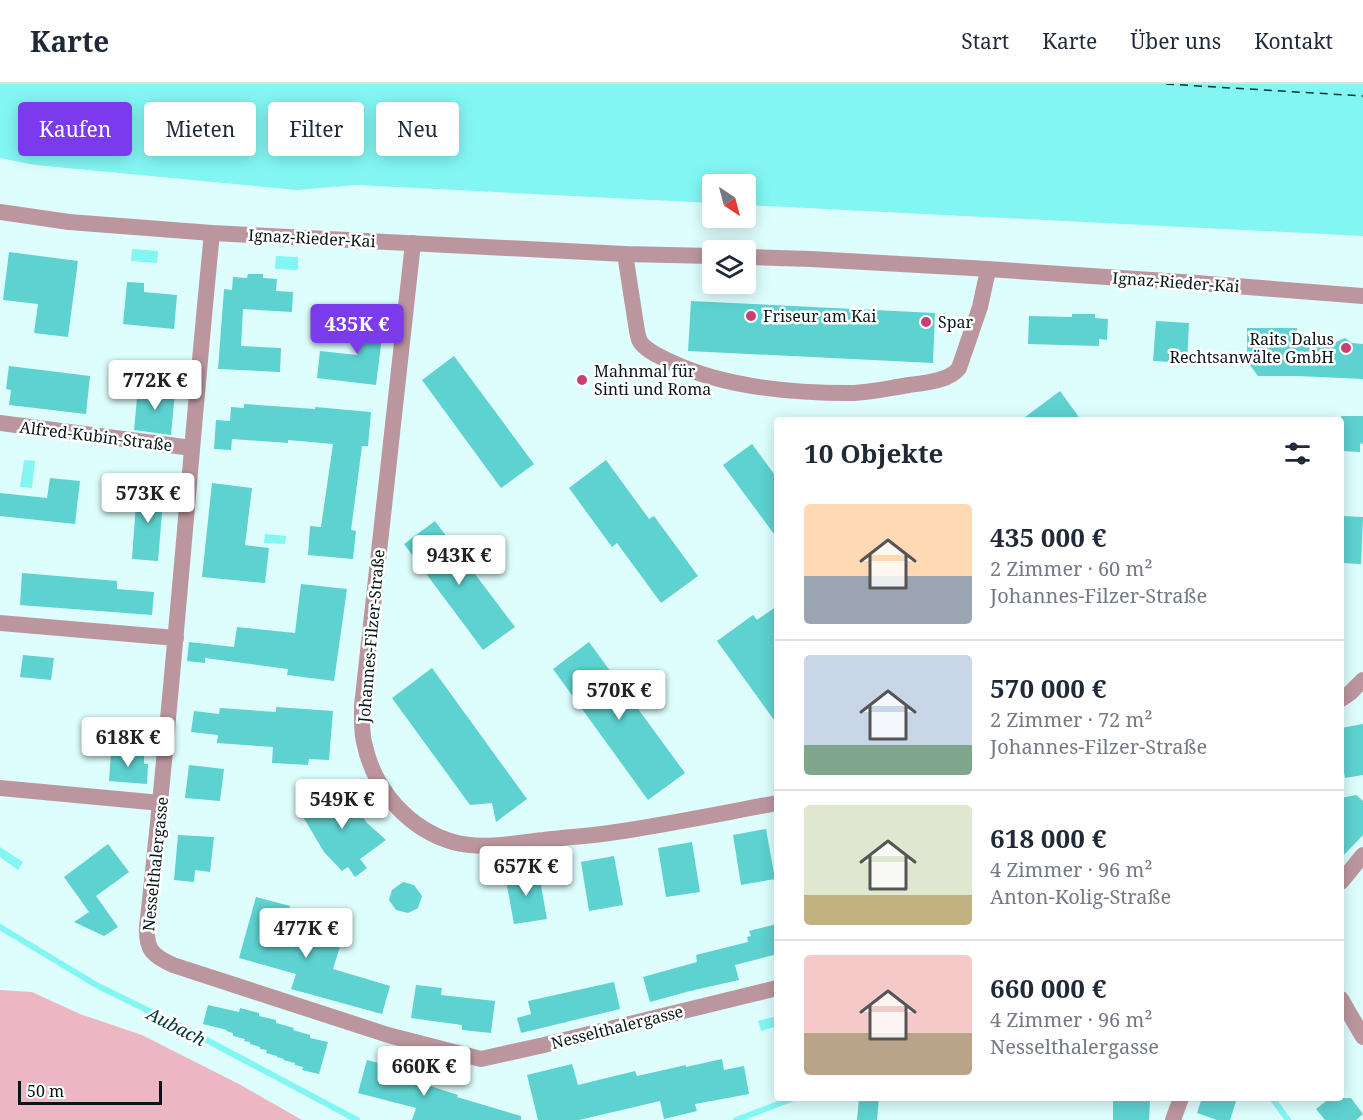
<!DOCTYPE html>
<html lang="de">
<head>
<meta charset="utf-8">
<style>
	:root { --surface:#fff; --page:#f2f2f3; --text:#1f2937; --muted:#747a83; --line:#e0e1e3; --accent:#7c3aed }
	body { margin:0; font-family:"Noto Serif",serif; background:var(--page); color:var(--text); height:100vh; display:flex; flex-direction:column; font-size:22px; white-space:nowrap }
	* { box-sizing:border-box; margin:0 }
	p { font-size:20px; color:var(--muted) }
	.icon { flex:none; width:33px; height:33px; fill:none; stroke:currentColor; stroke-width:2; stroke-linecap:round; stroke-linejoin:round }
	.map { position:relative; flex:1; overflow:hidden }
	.sheet { position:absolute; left:774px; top:333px; width:570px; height:684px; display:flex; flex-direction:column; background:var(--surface); border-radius:6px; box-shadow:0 3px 15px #0003 }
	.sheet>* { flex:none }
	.guide { position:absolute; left:18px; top:18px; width:570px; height:54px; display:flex; gap:12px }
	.needle { width:39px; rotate:144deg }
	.fabs { position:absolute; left:702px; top:90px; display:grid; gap:12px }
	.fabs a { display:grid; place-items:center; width:54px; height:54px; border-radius:6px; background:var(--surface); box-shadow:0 3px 15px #0003; font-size:30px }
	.scale { position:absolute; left:18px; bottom:15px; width:144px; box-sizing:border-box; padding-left:6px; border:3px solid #061515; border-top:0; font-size:16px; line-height:21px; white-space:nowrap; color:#061515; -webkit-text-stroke:4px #fff; paint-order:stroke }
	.price { position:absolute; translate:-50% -51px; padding:0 14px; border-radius:6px; background:#fff; color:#222; font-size:20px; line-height:39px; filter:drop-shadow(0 2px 3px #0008) }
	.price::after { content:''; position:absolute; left:50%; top:36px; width:18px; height:14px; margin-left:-9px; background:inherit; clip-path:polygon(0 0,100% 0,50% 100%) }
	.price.selected { background:var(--accent); color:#fff }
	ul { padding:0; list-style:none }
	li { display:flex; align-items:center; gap:18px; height:150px; padding:0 30px }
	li+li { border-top:2px solid var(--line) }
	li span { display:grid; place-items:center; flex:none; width:168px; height:120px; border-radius:6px; color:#555 }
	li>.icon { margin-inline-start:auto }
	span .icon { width:72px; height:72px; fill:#fffc; stroke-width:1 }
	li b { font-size:26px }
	h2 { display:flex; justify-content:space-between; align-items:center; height:72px; padding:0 30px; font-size:26px }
	.chip { padding:0 21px; border-radius:6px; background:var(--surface); box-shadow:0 3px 15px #0003; font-size:21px; line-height:54px }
	.chip.selected { background:var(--accent); color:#fff }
	header { display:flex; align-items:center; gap:36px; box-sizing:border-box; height:84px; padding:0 30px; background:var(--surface); border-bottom:2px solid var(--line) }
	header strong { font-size:28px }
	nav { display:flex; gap:33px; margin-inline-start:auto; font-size:21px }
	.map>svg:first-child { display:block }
	.green { fill:#edb6c3 }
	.water { fill:#83f6f3 }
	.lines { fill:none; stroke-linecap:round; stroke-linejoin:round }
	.stream { stroke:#83f6f3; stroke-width:6 }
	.ferry { stroke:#003837; stroke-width:1.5; stroke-dasharray:8 6; stroke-linecap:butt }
	.building { fill:#5dd2d0 }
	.minor { stroke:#bc969f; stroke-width:16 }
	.poi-dot { fill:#ca3f72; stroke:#fff; stroke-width:2 }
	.labels { text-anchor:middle; stroke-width:5; stroke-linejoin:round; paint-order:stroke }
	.street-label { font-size:16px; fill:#061515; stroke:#fff }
	.poi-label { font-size:16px; fill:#061515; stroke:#fff; text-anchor:start }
	.water-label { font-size:18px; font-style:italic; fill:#003837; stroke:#fff }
</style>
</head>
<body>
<header>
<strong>Karte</strong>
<nav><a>Start</a><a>Karte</a><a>Über uns</a><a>Kontakt</a></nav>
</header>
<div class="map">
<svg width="1363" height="1036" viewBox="0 0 1363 1036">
	<rect width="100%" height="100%" fill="#ddfefd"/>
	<path class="green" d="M0 906 32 908 80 930 142 951 239 1000 302 1036H0Z"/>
	<g class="water">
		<path d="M0 0H1363V152L746 121V100H712V119L356 101 297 106 35 81 0 74Z"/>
		<path d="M132 165 158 167 157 179 131 177Z"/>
		<path d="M276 172 298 173V186L275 185Z"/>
		<path d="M325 222 343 224 339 249 322 246Z"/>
		<path d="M24 376 35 377 32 404 20 403Z"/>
		<path d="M265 450 286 452 285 460 264 459Z"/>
		<path d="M90 634 116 636V650L89 648Z"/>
		<path d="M0 763 23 778 18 786 0 773Z"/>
		<path d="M777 932V942L761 947 758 937Z"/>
	</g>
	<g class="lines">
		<g class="stream">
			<path d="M0 843 98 902 186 945 357 1036"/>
			<path d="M1272 1014 1288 1036"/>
			<path d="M736 1036 794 1014"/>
		</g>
		<path class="ferry" d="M1166 0 1363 12"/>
	</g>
	<g class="building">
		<path d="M9 168 78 177 68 253 34 249 38 220 3 216Z"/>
		<path d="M248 190H263V194L277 195 276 207 293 208 292 228 243 225 241 262 281 264 280 288 218 285 224 205 232 206 233 193 247 194Z"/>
		<path d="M127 198 144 199V208L177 211 174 245 123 240Z"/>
		<path d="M691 217 935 229 933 279 688 267Z"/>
		<path d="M362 226 385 229 376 301 317 294 320 267 357 271Z"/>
		<path d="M1072 230H1095V234L1108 235 1107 256 1099 255V262L1028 260 1029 232 1072 233Z"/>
		<path d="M1156 237 1189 239 1187 279 1153 277Z"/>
		<path d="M1247 244H1297V256L1336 258 1345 254 1352 259 1363 260V295L1297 292H1258L1247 277Z"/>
		<path d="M454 272 534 380 501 404 422 296Z"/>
		<path d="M9 282 90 292 86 330 9 321 11 306 6 305Z"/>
		<path d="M138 304 175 308 171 351 134 346Z"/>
		<path d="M1060 307 1081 336H1021Z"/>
		<path d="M244 320 315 325V323L371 328 368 362H362L351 446 356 447 353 475 308 471 310 442 321 443 333 360 288 356V359L232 355 231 366 214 365 216 336 230 337 231 323 244 324Z"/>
		<path d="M1341 332H1363V360L1360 359V368L1341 367Z"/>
		<path d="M752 360 777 394V454L723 381Z"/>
		<path d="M606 376 649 435 654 432 698 492 661 519 617 459 612 463 569 404Z"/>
		<path d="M50 394 80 397 75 440 0 432V409L47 414Z"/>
		<path d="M212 399 252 404 245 461 269 464 265 499 202 493Z"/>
		<path d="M137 404 164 405 158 477 132 475Z"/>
		<path d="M1341 432 1363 433 1361 480 1342 479 1343 462H1341Z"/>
		<path d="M435 437 515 543 483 566 404 460Z"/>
		<path d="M22 489 117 497V505L154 508 152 531 20 521Z"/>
		<path d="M301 500 347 505 334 597 287 591 288 585 205 574V579L187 577 189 558 234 563 237 543 295 549Z"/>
		<path d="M777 522V640L717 557 753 531 757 536Z"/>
		<path d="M589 558 685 689 648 716 553 585Z"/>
		<path d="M23 571 54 574 51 596 20 593Z"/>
		<path d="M432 584 527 715 496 738 492 719 470 721 392 614Z"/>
		<path d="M276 623 333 627 329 676 309 675 308 681 272 679 273 663 217 659 218 651 191 648 194 627 219 630 220 624 276 628Z"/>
		<path d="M1363 640V691L1345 694 1341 669V644Z"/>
		<path d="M111 668 144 670V680H148L147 700 109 697Z"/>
		<path d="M189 681 224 685 220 717 185 714Z"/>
		<path d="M345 701 366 738 386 756 360 775 367 784 355 793 348 783 342 787 324 768 299 726Z"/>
		<path d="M1356 711 1363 717V751L1341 774V714Z"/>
		<path d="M766 745 775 795 741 801 733 751Z"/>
		<path d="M178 751 214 753 210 788 195 786 194 798 174 796Z"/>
		<path d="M692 758 700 808 666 813 658 764Z"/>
		<path d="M108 760 129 788 96 812 118 843 104 852 74 838 89 828 64 793Z"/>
		<path d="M614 772 623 821 589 827 581 778Z"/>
		<path d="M538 785 547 835 514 840 505 791Z"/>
		<path d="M403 798 414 801 422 812 418 824 408 829 396 826 389 816 392 806Z"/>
		<path d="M256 813 290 822 285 839 342 856 333 885 390 902 382 930 291 905 296 890 239 874Z"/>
		<path d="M777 840V870L735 881 739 896 690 907 650 918 643 893 697 878 696 871 748 858 747 853 751 852 749 847Z"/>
		<path d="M614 898 620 925 521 949 517 934 531 930 528 917Z"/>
		<path d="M416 901 442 904 441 911 495 917 491 949 462 946V941L411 934Z"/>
		<path d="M208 921 239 928 240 924 259 929V932L276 936V939L294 944 293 946 310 951V954L328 958 319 990 302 986 303 983 295 981V979L283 976 284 975 277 973V972L266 969 267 966 260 965V963L250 960V958L244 957 245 955 233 952V949L226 947 227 946 203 940Z"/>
		<path d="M722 975 724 986 744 982 749 1010 695 1020 697 1027 664 1035 660 1017 579 1036H538L527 991 572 980 578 1001 635 987 637 992 686 981V983Z"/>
		<path d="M367 976 401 985 399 992 458 1011 457 1013 521 1032V1036H412L416 1024 358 1009Z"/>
		<path d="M859 1014H879L877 1036H857Z"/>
		<path d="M1202 1014H1237L1230 1036H1217L1197 1029Z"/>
		<path d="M1330 1014H1351L1363 1030 1356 1036H1325L1316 1025Z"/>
		<path d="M1113 1016 1150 1017 1149 1036H1113Z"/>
	</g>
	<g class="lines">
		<g class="minor">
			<path d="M0 128 69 138 212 149 625 170 712 172"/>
			<path d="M212 149C189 380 173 612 147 843 146 866 153 872 173 881L388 951 481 975 544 961 777 904"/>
			<path d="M413 159 362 622C362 635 361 649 365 662 375 707 409 745 453 758 482 766 514 759 544 756 568 753 592 752 616 748 670 740 723 729 777 719"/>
			<path d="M625 170 637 247C638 253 639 259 645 263 651 269 661 273 669 277 722 303 790 309 849 309 869 309 889 304 909 301 924 299 950 297 959 284L980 223 988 186"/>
			<path d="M746 173 811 175 972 184 1197 199 1363 212"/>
			<path d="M0 339 192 364"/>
			<path d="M0 539 176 554"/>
			<path d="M1341 615 1350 609 1363 596"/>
			<path d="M0 704 161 719"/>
			<path d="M1341 798 1363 771"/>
			<path d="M1341 915 1363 953"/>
			<path d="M1173 1036 1181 1014"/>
		</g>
	</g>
	<g class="poi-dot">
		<circle cx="751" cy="232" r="6"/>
		<circle cx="926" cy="238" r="6"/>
		<circle cx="1346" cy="264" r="6"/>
		<circle cx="582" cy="296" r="6"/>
	</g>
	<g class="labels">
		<g class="street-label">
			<text transform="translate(312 154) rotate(3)" y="6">Ignaz-Rieder-Kai</text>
			<text transform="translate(1176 198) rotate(4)" y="6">Ignaz-Rieder-Kai</text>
			<text transform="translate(96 352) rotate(7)" y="6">Alfred-Kubin-Straße</text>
			<text transform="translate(371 552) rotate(-85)" y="6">Johannes-Filzer-Straße</text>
			<text transform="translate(155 780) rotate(-84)" y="6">Nesselthalergasse</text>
			<text transform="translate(617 943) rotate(-14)" y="6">Nesselthalergasse</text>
		</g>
		<g class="poi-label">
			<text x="763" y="238">Friseur am Kai</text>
			<text x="938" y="244">Spar</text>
			<text x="1334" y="261" text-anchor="end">Raits Dalus<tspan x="1334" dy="18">Rechtsanwälte GmbH</tspan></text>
			<text x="594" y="293">Mahnmal für<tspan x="594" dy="18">Sinti und Roma</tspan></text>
		</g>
		<g class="water-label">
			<text transform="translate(176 943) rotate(27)" y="6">Aubach</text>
		</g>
	</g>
</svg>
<div class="fabs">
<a><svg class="needle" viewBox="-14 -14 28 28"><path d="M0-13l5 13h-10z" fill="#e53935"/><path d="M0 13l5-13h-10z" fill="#747a83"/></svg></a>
<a><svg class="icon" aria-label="layers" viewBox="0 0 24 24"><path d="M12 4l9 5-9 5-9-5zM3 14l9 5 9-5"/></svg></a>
</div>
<div class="scale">50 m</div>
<b class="price selected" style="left:357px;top:271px">435K €</b>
<b class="price" style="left:155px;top:327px">772K €</b>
<b class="price" style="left:148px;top:440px">573K €</b>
<b class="price" style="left:459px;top:502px">943K €</b>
<b class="price" style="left:619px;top:637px">570K €</b>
<b class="price" style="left:128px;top:684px">618K €</b>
<b class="price" style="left:342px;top:746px">549K €</b>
<b class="price" style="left:526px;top:813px">657K €</b>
<b class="price" style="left:306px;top:875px">477K €</b>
<b class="price" style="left:424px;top:1013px">660K €</b>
<div class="guide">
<a class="chip selected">Kaufen</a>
<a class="chip">Mieten</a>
<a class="chip">Filter</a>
<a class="chip">Neu</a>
</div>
<section class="sheet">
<h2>10 Objekte<svg class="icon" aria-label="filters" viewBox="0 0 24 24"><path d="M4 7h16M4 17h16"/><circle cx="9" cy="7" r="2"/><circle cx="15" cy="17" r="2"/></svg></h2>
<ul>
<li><span style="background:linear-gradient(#ffd9b3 60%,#9aa5b1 0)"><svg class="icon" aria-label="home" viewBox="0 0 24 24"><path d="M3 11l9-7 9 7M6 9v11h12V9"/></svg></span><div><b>435 000 €</b><p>2 Zimmer · 60 m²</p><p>Johannes-Filzer-Straße</p></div></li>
<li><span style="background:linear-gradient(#c9d6e8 75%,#7fa58c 0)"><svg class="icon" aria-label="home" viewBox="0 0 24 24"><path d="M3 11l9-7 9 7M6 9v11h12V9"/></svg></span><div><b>570 000 €</b><p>2 Zimmer · 72 m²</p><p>Johannes-Filzer-Straße</p></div></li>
<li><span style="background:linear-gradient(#dfe7d0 75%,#c2b280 0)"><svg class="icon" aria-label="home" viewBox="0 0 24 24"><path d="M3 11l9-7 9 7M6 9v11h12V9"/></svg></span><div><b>618 000 €</b><p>4 Zimmer · 96 m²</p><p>Anton-Kolig-Straße</p></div></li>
<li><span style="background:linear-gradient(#f6c9c9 65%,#b9a48a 0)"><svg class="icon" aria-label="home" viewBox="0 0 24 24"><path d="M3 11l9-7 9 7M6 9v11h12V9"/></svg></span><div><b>660 000 €</b><p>4 Zimmer · 96 m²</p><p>Nesselthalergasse</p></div></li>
</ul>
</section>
</div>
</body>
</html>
